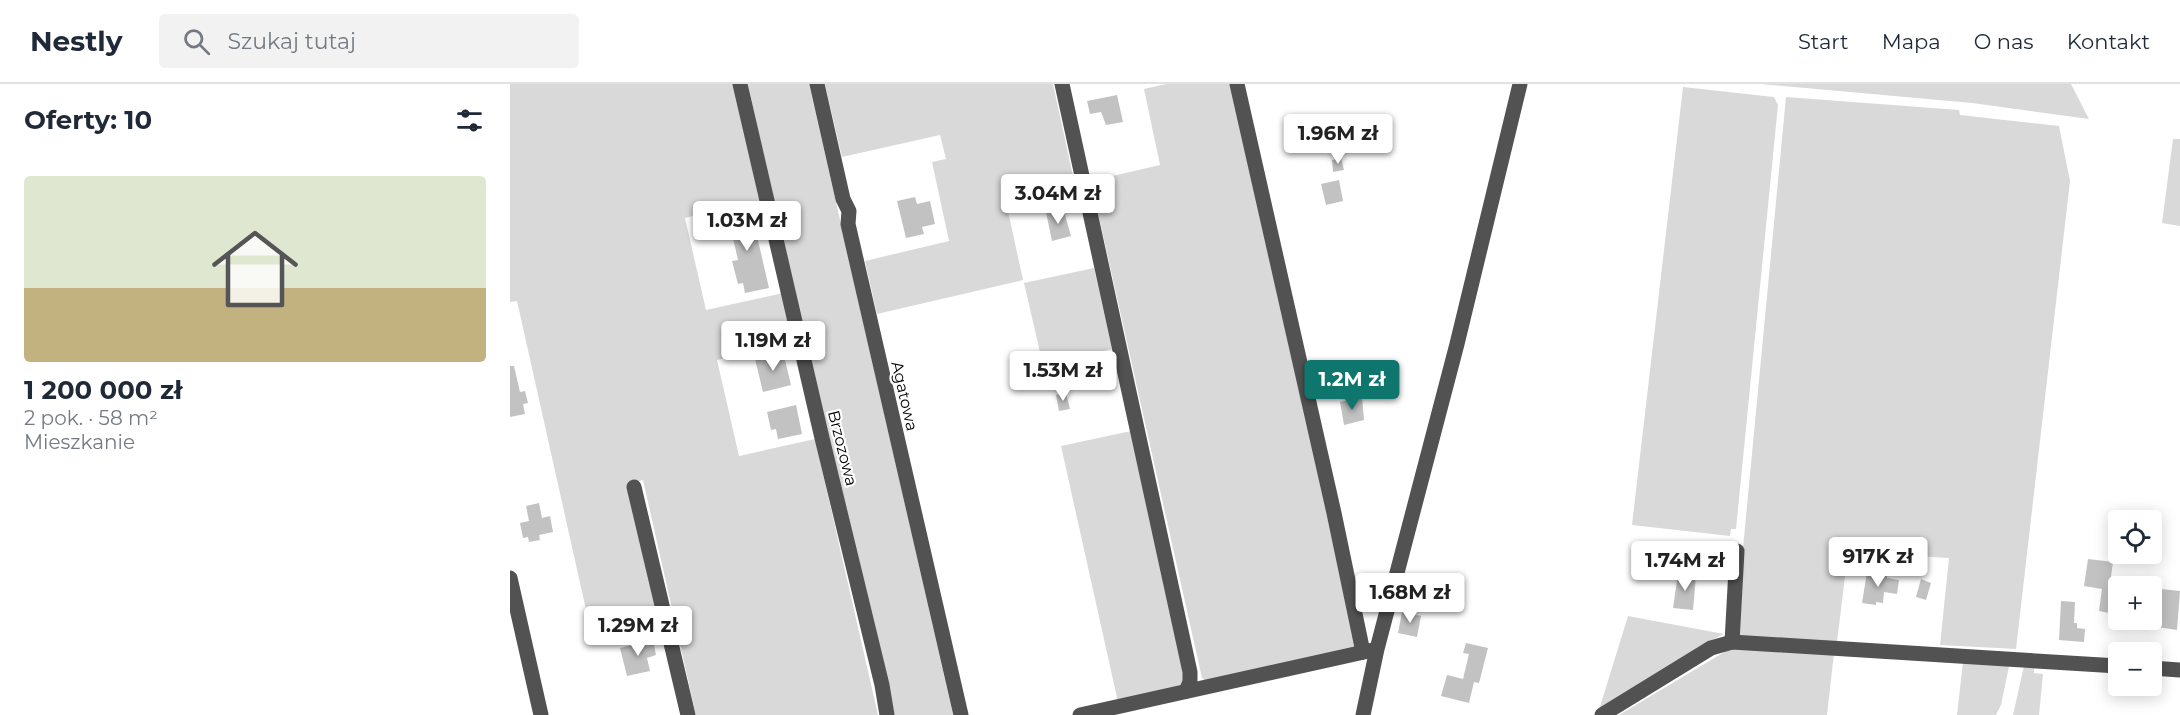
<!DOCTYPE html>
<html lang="pl">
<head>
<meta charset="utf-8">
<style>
	:root { --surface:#fff; --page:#f2f2f3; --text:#1f2937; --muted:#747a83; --line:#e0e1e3; --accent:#0f766e }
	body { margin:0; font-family:Montserrat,sans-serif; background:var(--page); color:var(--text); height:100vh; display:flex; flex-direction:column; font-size:22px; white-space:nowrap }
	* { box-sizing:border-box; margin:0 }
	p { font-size:20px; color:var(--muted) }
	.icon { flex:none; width:33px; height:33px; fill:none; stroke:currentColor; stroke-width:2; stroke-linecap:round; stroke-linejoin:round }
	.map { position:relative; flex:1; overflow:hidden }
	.side { display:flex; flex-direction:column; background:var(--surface); width:510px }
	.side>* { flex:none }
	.controls { position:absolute; left:1598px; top:426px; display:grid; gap:12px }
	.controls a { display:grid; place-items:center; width:54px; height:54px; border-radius:6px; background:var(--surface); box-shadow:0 3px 15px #0003; font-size:30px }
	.price { position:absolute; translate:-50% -51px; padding:0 14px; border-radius:6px; background:#fff; color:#222; font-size:20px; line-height:39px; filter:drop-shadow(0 2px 3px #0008) }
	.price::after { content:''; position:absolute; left:50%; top:36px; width:18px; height:14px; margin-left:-9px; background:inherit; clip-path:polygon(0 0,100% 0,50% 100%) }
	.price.active { background:var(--accent); color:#fff }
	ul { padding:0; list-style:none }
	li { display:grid; align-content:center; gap:12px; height:318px; padding:0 24px }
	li+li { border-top:2px solid var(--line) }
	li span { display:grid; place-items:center; height:186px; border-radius:6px; color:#555 }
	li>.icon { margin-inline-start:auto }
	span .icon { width:108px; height:108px; fill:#fffc; stroke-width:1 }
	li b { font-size:26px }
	h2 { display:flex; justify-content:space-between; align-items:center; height:72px; padding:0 24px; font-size:26px }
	header { display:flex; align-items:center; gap:36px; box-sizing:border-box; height:84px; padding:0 30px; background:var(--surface); border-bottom:2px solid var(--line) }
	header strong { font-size:28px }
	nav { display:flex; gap:33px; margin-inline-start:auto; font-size:21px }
	.search { width:420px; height:54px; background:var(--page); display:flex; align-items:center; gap:15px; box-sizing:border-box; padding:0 21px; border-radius:6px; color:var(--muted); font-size:22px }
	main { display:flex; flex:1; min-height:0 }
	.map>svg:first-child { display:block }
	.green { fill:#d9d9d9 }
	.building { fill:#c2c2c2 }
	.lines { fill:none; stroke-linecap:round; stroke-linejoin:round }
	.minor { stroke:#525252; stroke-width:15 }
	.labels { text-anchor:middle; stroke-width:4.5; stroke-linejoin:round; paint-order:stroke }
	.street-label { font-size:16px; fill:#000; stroke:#fff }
</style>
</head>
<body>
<header>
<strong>Nestly</strong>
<div class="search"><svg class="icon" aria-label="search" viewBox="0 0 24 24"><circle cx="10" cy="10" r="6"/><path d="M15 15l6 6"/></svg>Szukaj tutaj</div>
<nav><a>Start</a><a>Mapa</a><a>O nas</a><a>Kontakt</a></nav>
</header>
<main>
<section class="side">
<h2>Oferty: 10<svg class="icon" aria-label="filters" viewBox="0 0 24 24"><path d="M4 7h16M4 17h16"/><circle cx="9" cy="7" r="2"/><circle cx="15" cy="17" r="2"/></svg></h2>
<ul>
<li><span style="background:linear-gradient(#dfe7d0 60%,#c2b280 0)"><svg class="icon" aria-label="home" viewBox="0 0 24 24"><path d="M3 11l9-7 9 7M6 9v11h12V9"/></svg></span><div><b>1 200 000 zł</b><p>2 pok. · 58 m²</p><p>Mieszkanie</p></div></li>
</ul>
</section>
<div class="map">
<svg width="1670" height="631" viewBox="0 0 1670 631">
	<rect width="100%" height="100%" fill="#fff"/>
	<g class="green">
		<path d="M0 0H225L251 116 175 134 196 226 273 209 284 259 207 276 229 372 305 355 368 631H186L133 396 118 400 148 533 81 548 7 217 0 218Z"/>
		<path d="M238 0H299L443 631H380Z"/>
		<path d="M315 0H543L565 101 496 118 513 196 367 230 355 177 439 157 422 78 436 75 430 51 332 73Z"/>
		<path d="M656 0H723L848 563 697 598 692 594 581 97 650 81 634 5Z"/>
		<path d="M1251 0H1561L1579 35 1462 19Z"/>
		<path d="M1173 3 1264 13 1268 21 1226 445H1221L1220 452 1122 441Z"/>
		<path d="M1276 13 1449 26 1450 31 1549 42 1560 97 1506 565 1430 561 1439 474 1338 468 1327 558 1228 552 1231 485Z"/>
		<path d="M1663 55H1670V142L1652 139Z"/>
		<path d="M584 184 602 265 533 281 514 199Z"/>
		<path d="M621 347 677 598 674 603 608 618 551 362Z"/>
		<path d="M1118 532 1214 550 1188 563 1161 584 1089 626Z"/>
		<path d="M1221 564 1324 569 1317 631H1109Z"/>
		<path d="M1453 578 1499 582 1491 621 1486 631H1447Z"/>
		<path d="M1514 582H1524V589L1533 590 1529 631H1503Z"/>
	</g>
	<g class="building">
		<path d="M607 11 613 38 596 41 591 28 580 30 577 17Z"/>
		<path d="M831 74 834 86 823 88 822 76Z"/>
		<path d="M829 96 833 117 816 121 811 100Z"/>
		<path d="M405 113 407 120 420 117 425 140 412 143 414 150 396 154 387 117Z"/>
		<path d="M553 124 561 152 542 157 536 128Z"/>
		<path d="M241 126 259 204 235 209 233 199 228 200 222 177 228 176 222 150 217 151 213 132Z"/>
		<path d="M273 268 281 301 253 308 245 275Z"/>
		<path d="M0 282H4L10 308 15 307 18 319 13 320 15 330 0 333Z"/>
		<path d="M556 309 560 325 549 327 546 311Z"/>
		<path d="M852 313 854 336 834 341 830 318Z"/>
		<path d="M286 321 292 350 268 355 266 345 261 346 257 328Z"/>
		<path d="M29 419 32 434 40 432 43 448 29 451 30 456 19 458 18 453 13 454 10 439 19 437 16 422Z"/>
		<path d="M1578 475 1603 478 1601 493 1609 495 1604 530 1589 527 1592 505 1574 502Z"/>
		<path d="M1357 488 1377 491V494L1389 496 1387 510 1374 508 1373 519 1366 518V521L1352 519Z"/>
		<path d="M1168 490 1186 492 1183 526 1163 524Z"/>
		<path d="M1411 495 1421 499 1416 516 1406 513Z"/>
		<path d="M1651 505 1670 507 1667 546 1647 543Z"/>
		<path d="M1551 517 1565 518 1564 539H1567V544L1575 545 1574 558 1549 556Z"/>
		<path d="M892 528 911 532 907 553 888 549Z"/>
		<path d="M143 556 146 571 137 574 140 587 117 592 110 564Z"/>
		<path d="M956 559 978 564 969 599 964 598 959 619 931 612 937 591 953 595 959 570 953 569Z"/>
	</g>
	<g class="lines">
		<g class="minor">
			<path d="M230 0 312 354 372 601 377 631"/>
			<path d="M307 0 333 115 339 127 338 140 451 631"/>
			<path d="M552 0 680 588V598L676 607"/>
			<path d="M727 0 824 429 853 568"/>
			<path d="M124 403 178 631"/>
			<path d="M0 494 31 631"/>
			<path d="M1222 558 1227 467"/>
			<path d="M1641 584 1670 586"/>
			<path d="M570 631 863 566"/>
			<path d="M853 631 867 565 947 260 1010 0"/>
			<path d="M1092 631 1201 564 1222 558 1608 582"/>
		</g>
	</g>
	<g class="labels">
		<g class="street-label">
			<text transform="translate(395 312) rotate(77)" y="6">Agatowa</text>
			<text transform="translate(333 364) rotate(76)" y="6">Brzozowa</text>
		</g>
	</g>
</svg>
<div class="controls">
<a><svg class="icon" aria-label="locate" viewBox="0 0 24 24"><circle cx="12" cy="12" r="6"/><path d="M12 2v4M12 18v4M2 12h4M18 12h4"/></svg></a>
<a>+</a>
<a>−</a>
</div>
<b class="price" style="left:828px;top:81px">1.96M zł</b>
<b class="price" style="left:548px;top:141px">3.04M zł</b>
<b class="price" style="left:237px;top:168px">1.03M zł</b>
<b class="price" style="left:263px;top:288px">1.19M zł</b>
<b class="price" style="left:553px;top:318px">1.53M zł</b>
<b class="price active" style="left:842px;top:327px">1.2M zł</b>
<b class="price" style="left:1368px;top:504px">917K zł</b>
<b class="price" style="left:1175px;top:508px">1.74M zł</b>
<b class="price" style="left:900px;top:540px">1.68M zł</b>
<b class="price" style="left:128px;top:573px">1.29M zł</b>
</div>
</main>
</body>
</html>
